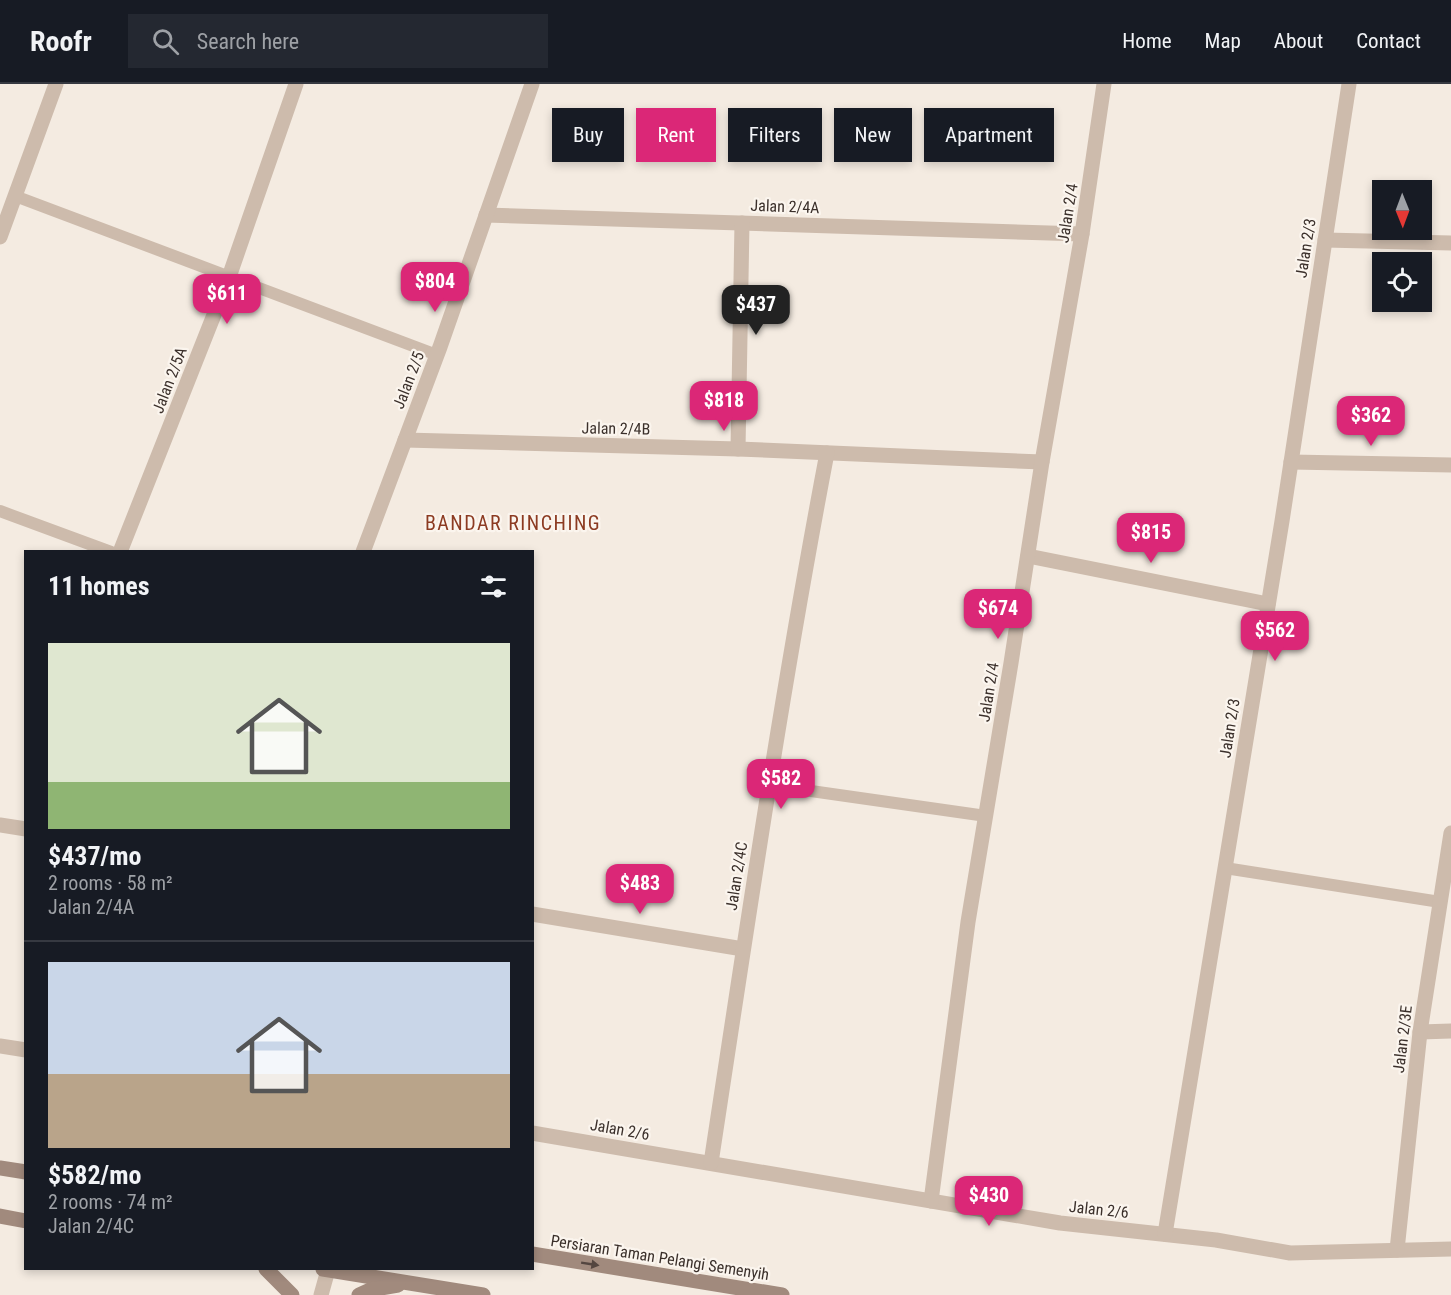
<!DOCTYPE html>
<html lang="en">
<head>
<meta charset="utf-8">
<style>
	:root { --surface:#171b24; --page:#242831; --text:#f1f3f6; --muted:#9ea1a6; --line:#363941; --accent:#db2777 }
	body { margin:0; font-family:"Roboto Condensed",sans-serif; background:var(--page); color:var(--text); height:100vh; display:flex; flex-direction:column; font-size:22px; white-space:nowrap }
	* { box-sizing:border-box; margin:0 }
	p { font-size:20px; color:var(--muted) }
	.icon { flex:none; width:33px; height:33px; fill:none; stroke:currentColor; stroke-width:2; stroke-linecap:round; stroke-linejoin:round }
	.map { position:relative; flex:1; overflow:hidden }
	.details { position:absolute; left:24px; top:466px; width:510px; height:720px; display:flex; flex-direction:column; background:var(--surface); border-radius:0px; box-shadow:0 3px 9px #0003 }
	.details>* { flex:none }
	.guide { position:absolute; left:552px; top:24px; width:570px; height:54px; display:flex; gap:12px }
	.needle { width:39px; rotate:179deg }
	.fabs { position:absolute; left:1372px; top:96px; display:grid; gap:12px }
	.fabs a { display:grid; place-items:center; width:60px; height:60px; border-radius:0px; background:var(--surface); box-shadow:0 3px 9px #0003; font-size:30px }
	.price { position:absolute; translate:-50% -51px; padding:0 14px; border-radius:12px; background:var(--accent); color:#fff; font-size:20px; line-height:39px; filter:drop-shadow(0 2px 3px #0008) }
	.price::after { content:''; position:absolute; left:50%; top:36px; width:18px; height:14px; margin-left:-9px; background:inherit; clip-path:polygon(0 0,100% 0,50% 100%) }
	.price.active { background:#222; color:#fff }
	ul { padding:0; list-style:none }
	li { display:grid; align-content:center; gap:12px; height:318px; padding:0 24px }
	li+li { border-top:2px solid var(--line) }
	li span { display:grid; place-items:center; height:186px; border-radius:0px; color:#555 }
	li>.icon { margin-inline-start:auto }
	span .icon { width:108px; height:108px; fill:#fffc; stroke-width:1 }
	li b { font-size:26px }
	h2 { display:flex; justify-content:space-between; align-items:center; height:72px; padding:0 24px; font-size:26px }
	.chip { padding:0 21px; border-radius:0px; background:var(--surface); box-shadow:0 3px 9px #0003; font-size:21px; line-height:54px }
	.chip.active { background:var(--accent); color:#fff }
	header { display:flex; align-items:center; gap:36px; box-sizing:border-box; height:84px; padding:0 30px; background:var(--surface); border-bottom:2px solid var(--line) }
	header strong { font-size:28px }
	nav { display:flex; gap:33px; margin-inline-start:auto; font-size:21px }
	.search { width:420px; height:54px; background:var(--page); display:flex; align-items:center; gap:15px; box-sizing:border-box; padding:0 21px; border-radius:0px; color:var(--muted); font-size:22px }
	.map>svg:first-child { display:block }
	.lines { fill:none; stroke-linecap:round; stroke-linejoin:round }
	.lane { stroke:#cdbbac; stroke-width:12 }
	.street { stroke:#cdbbac; stroke-width:15 }
	.secondary { stroke:#a18a7d; stroke-width:15 }
	.oneway { fill:#544640 }
	.labels { text-anchor:middle; stroke-width:4.5; stroke-linejoin:round; paint-order:stroke }
	.street-label { font-size:16px; fill:#3b302b; stroke:#fbf5ee }
	.quarter-label { font-size:20px; letter-spacing:1.5px; fill:#8c3b22; stroke:#fbf5ee }
</style>
</head>
<body>
<header>
<strong>Roofr</strong>
<div class="search"><svg class="icon" aria-label="search" viewBox="0 0 24 24"><circle cx="10" cy="10" r="6"/><path d="M15 15l6 6"/></svg>Search here</div>
<nav><a>Home</a><a>Map</a><a>About</a><a>Contact</a></nav>
</header>
<div class="map">
<svg width="1451" height="1211" viewBox="0 0 1451 1211">
	<rect width="100%" height="100%" fill="#f4ebe1"/>
	<g class="lines">
		<g class="lane">
			<path d="M15 112 437 271"/>
			<path d="M0 427 111 468"/>
			<path d="M769 701 986 732"/>
			<path d="M1225 784 1440 818"/>
		</g>
		<g class="street">
			<path d="M486 131 1082 150"/>
			<path d="M0 153 56 0"/>
			<path d="M1325 156 1451 159"/>
			<path d="M405 356 738 365 1042 378"/>
			<path d="M738 365 742 139"/>
			<path d="M1291 378 1451 381"/>
			<path d="M120 468 229 193 296 0"/>
			<path d="M363 468 440 263 532 0"/>
			<path d="M1028 472 1268 520"/>
			<path d="M0 741 26 745"/>
			<path d="M532 830 743 865"/>
			<path d="M1420 948 1451 947"/>
			<path d="M0 962 26 966"/>
			<path d="M532 1049 1060 1139 1216 1156 1290 1169 1451 1165"/>
			<path d="M711 1079C747 842 782 605 827 369"/>
			<path d="M931 1117 968 838 1011 579 1042 378 1082 150 1104 0"/>
			<path d="M1165 1150 1282 437 1349 0"/>
			<path d="M1397 1166 1420 948 1451 749"/>
			<path d="M321 1211 328 1186"/>
		</g>
		<g class="secondary">
			<path d="M0 1084 26 1088"/>
			<path d="M0 1132 26 1137"/>
			<path d="M532 1170 782 1211"/>
			<path d="M266 1185 292 1211"/>
			<path d="M323 1185 483 1211"/>
			<path d="M359 1211 370 1206 398 1201"/>
		</g>
	</g>
	<defs><path id="oneway-solid" d="M-6-.8H1V-3.2L6.5 0L1 3.2V.8H-6Z" transform="scale(1.5)"/></defs>
	<use class="oneway" href="#oneway-solid" transform="translate(590 1180) rotate(9)"/>
	<g class="labels">
		<g class="street-label">
			<text transform="translate(785 122) rotate(2)" y="6">Jalan 2/4A</text>
			<text transform="translate(1067 129) rotate(-81)" y="6">Jalan 2/4</text>
			<text transform="translate(1305 164) rotate(-81)" y="6">Jalan 2/3</text>
			<text transform="translate(169 296) rotate(-69)" y="6">Jalan 2/5A</text>
			<text transform="translate(408 296) rotate(-69)" y="6">Jalan 2/5</text>
			<text transform="translate(616 344) rotate(1)" y="6">Jalan 2/4B</text>
			<text transform="translate(988 608) rotate(-81)" y="6">Jalan 2/4</text>
			<text transform="translate(1229 644) rotate(-81)" y="6">Jalan 2/3</text>
			<text transform="translate(736 792) rotate(-81)" y="6">Jalan 2/4C</text>
			<text transform="translate(1402 955) rotate(-83)" y="6">Jalan 2/3E</text>
			<text transform="translate(620 1045) rotate(10)" y="6">Jalan 2/6</text>
			<text transform="translate(1099 1125) rotate(6)" y="6">Jalan 2/6</text>
			<text transform="translate(660 1173) rotate(9)" y="6">Persiaran Taman Pelangi Semenyih</text>
		</g>
		<g class="quarter-label">
			<text x="513" y="446">BANDAR RINCHING</text>
		</g>
	</g>
</svg>
<div class="fabs">
<a><svg class="needle" viewBox="-14 -14 28 28"><path d="M0-13l5 13h-10z" fill="#e53935"/><path d="M0 13l5-13h-10z" fill="#9ea1a6"/></svg></a>
<a><svg class="icon" aria-label="locate" viewBox="0 0 24 24"><circle cx="12" cy="12" r="6"/><path d="M12 2v4M12 18v4M2 12h4M18 12h4"/></svg></a>
</div>
<b class="price" style="left:435px;top:229px">$804</b>
<b class="price" style="left:227px;top:241px">$611</b>
<b class="price active" style="left:756px;top:252px">$437</b>
<b class="price" style="left:724px;top:348px">$818</b>
<b class="price" style="left:1371px;top:363px">$362</b>
<b class="price" style="left:1151px;top:480px">$815</b>
<b class="price" style="left:998px;top:556px">$674</b>
<b class="price" style="left:1275px;top:578px">$562</b>
<b class="price" style="left:781px;top:726px">$582</b>
<b class="price" style="left:640px;top:831px">$483</b>
<b class="price" style="left:989px;top:1143px">$430</b>
<div class="guide">
<a class="chip">Buy</a>
<a class="chip active">Rent</a>
<a class="chip">Filters</a>
<a class="chip">New</a>
<a class="chip">Apartment</a>
</div>
<section class="details">
<h2>11 homes<svg class="icon" aria-label="filters" viewBox="0 0 24 24"><path d="M4 7h16M4 17h16"/><circle cx="9" cy="7" r="2"/><circle cx="15" cy="17" r="2"/></svg></h2>
<ul>
<li><span style="background:linear-gradient(#dfe7d0 75%,#8fb573 0)"><svg class="icon" aria-label="home" viewBox="0 0 24 24"><path d="M3 11l9-7 9 7M6 9v11h12V9"/></svg></span><div><b>$437/mo</b><p>2 rooms · 58 m²</p><p>Jalan 2/4A</p></div></li>
<li><span style="background:linear-gradient(#c9d6e8 60%,#b9a48a 0)"><svg class="icon" aria-label="home" viewBox="0 0 24 24"><path d="M3 11l9-7 9 7M6 9v11h12V9"/></svg></span><div><b>$582/mo</b><p>2 rooms · 74 m²</p><p>Jalan 2/4C</p></div></li>
</ul>
</section>
</div>
</body>
</html>
